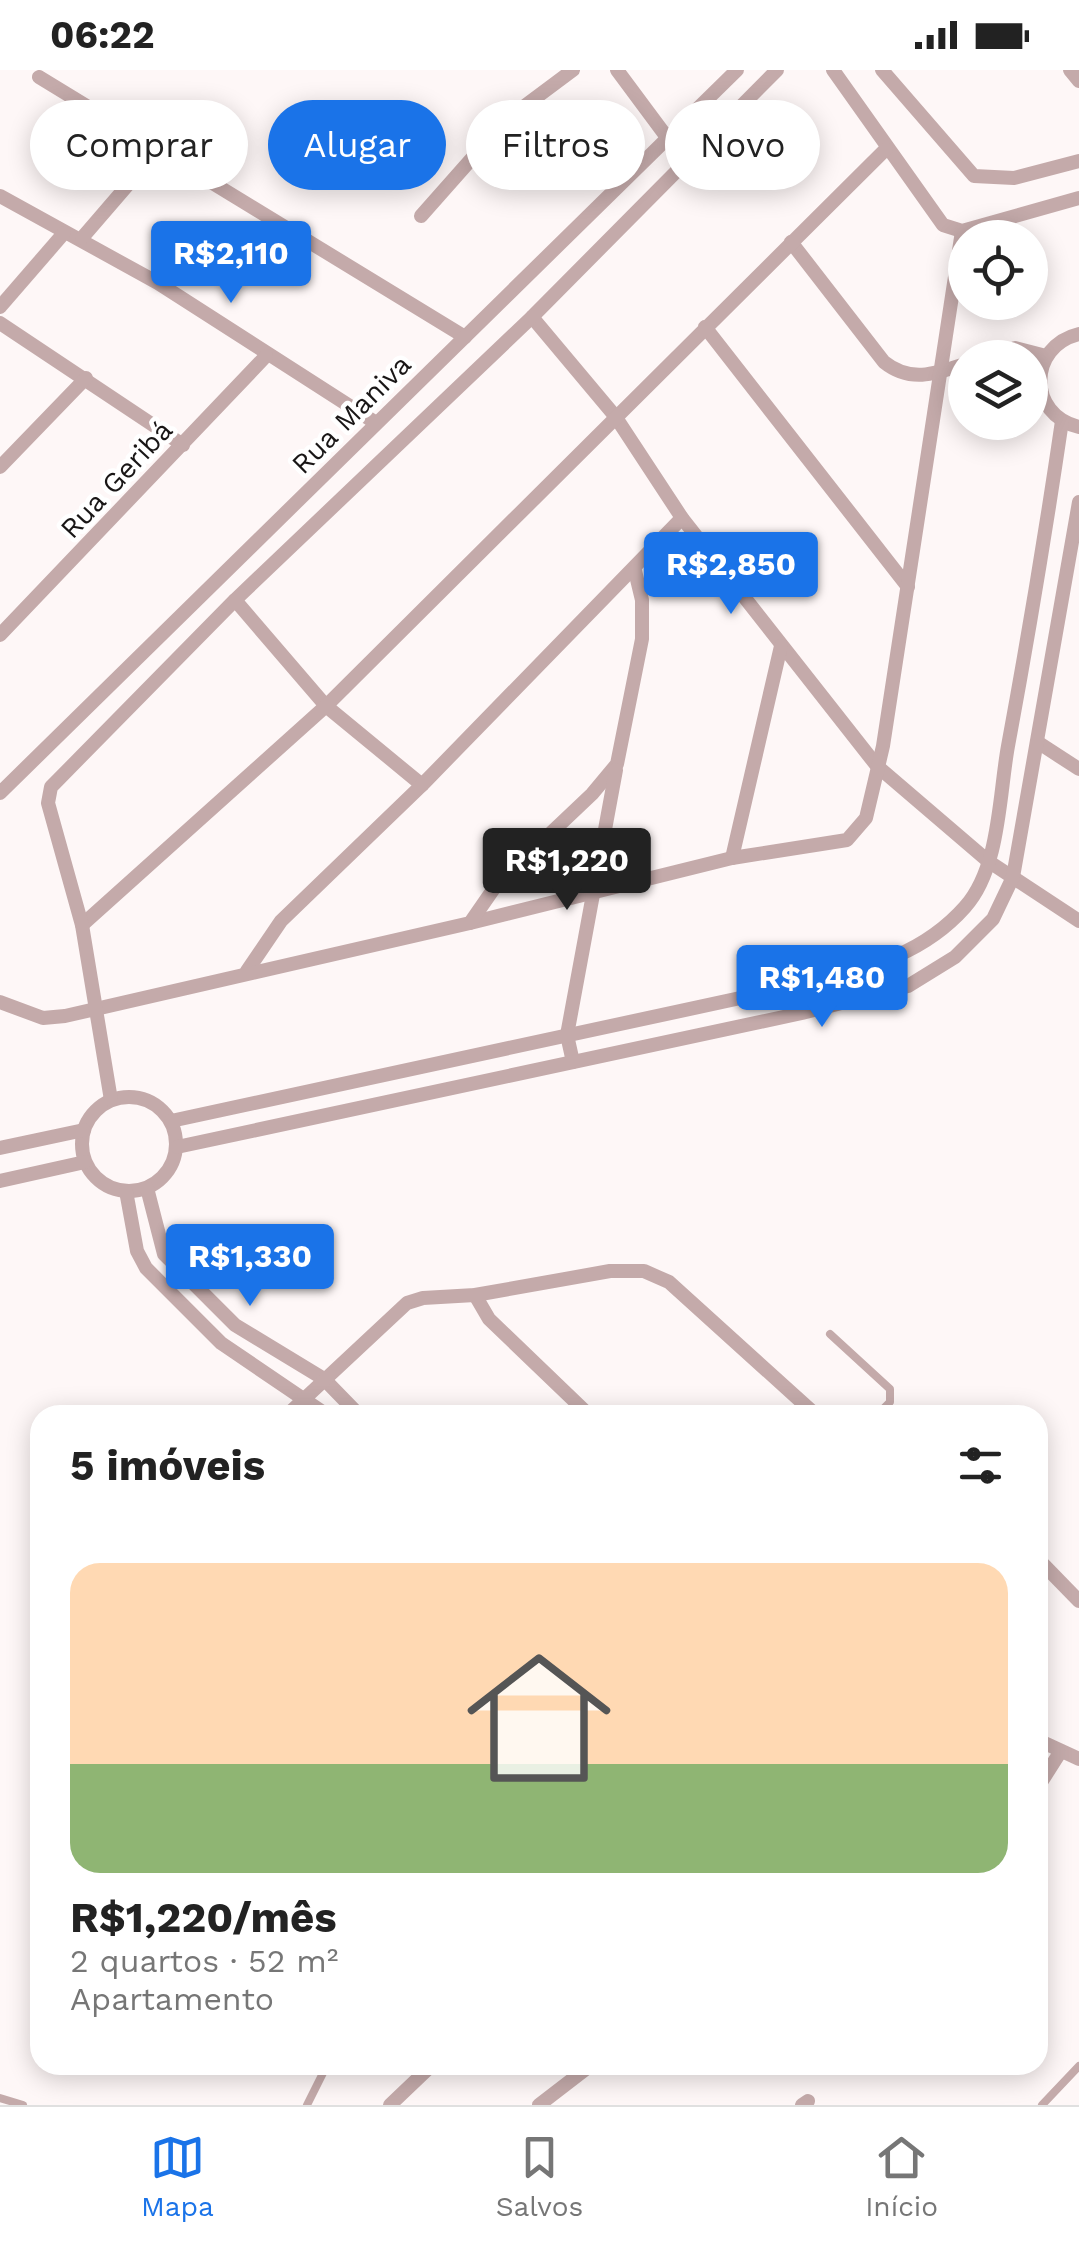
<!DOCTYPE html>
<html lang="pt">
<head>
<meta charset="utf-8">
<style>
	:root { --surface:#fff; --page:#f6f6f6; --text:#222; --muted:#767676; --line:#e0e0e0; --accent:#1a73e8 }
	body { margin:0; font-family:"Work Sans",sans-serif; background:var(--page); color:var(--text); height:100vh; display:flex; flex-direction:column; font-size:38px; white-space:nowrap }
	* { box-sizing:border-box; margin:0 }
	p { font-size:32px; color:var(--muted) }
	.icon { flex:none; width:55px; height:55px; fill:none; stroke:currentColor; stroke-width:2; stroke-linecap:round; stroke-linejoin:round }
	.map { position:relative; flex:1; overflow:hidden }
	.details { position:absolute; left:30px; top:1335px; width:1018px; height:670px; display:flex; flex-direction:column; background:var(--surface); border-radius:30px; box-shadow:0 5px 25px #0003 }
	.details>* { flex:none }
	.top-card { position:absolute; left:30px; top:30px; width:1020px; height:90px; display:flex; gap:20px }
	.controls { position:absolute; left:948px; top:150px; display:grid; gap:20px }
	.controls a { display:grid; place-items:center; width:100px; height:100px; border-radius:50%; background:var(--surface); box-shadow:0 5px 25px #0003; font-size:50px }
	.price { position:absolute; translate:-50% -85px; padding:0 22px; border-radius:10px; background:var(--accent); color:#fff; font-size:32px; line-height:65px; filter:drop-shadow(0 2px 5px #0008) }
	.price::after { content:''; position:absolute; left:50%; top:60px; width:30px; height:22px; margin-left:-15px; background:inherit; clip-path:polygon(0 0,100% 0,50% 100%) }
	.price.active { background:#222; color:#fff }
	ul { padding:0; list-style:none }
	li { display:grid; align-content:center; gap:20px; height:530px; padding:0 40px }
	li span { display:grid; place-items:center; height:310px; border-radius:30px; color:#555 }
	li>.icon { margin-inline-start:auto }
	span .icon { width:180px; height:180px; fill:#fffc; stroke-width:1 }
	li b { font-size:42px }
	h2 { display:flex; justify-content:space-between; align-items:center; height:120px; padding:0 40px; font-size:42px }
	.pill { padding:0 35px; border-radius:45px; background:var(--surface); box-shadow:0 5px 25px #0003; font-size:35px; line-height:90px }
	.pill.active { background:var(--accent); color:#fff }
	.status { display:flex; justify-content:space-between; align-items:center; height:70px; padding:0 50px; background:var(--surface); direction:ltr }
	.status svg { height:28px; fill:currentColor }
	.dock { display:flex; justify-content:space-around; align-items:center; height:140px; border-top:2px solid var(--line); background:var(--surface); font-size:28px; color:var(--muted) }
	.dock a { display:grid; justify-items:center; gap:5px }
	.dock .active { color:var(--accent) }
	.map>svg:first-child { display:block }
	.lines { fill:none; stroke-linecap:round; stroke-linejoin:round }
	.lane { stroke:#c4aaaa; stroke-width:8 }
	.street { stroke:#c4aaaa; stroke-width:14 }
	.labels { text-anchor:middle; stroke-width:9; stroke-linejoin:round; paint-order:stroke }
	.street-label { font-size:28px; fill:#191616; stroke:#fff }
</style>
</head>
<body>
<div class="status"><b>06:22</b><svg viewBox="0 0 49 12"><path d="M0 12V9h3v3zM5 12V6h3v6zM10 12V3h3v9zM15 12V0h3v12zM26 1h20v11H26zM47 4h2v5h-2z"/></svg></div>
<div class="map">
<svg width="1079" height="2035" viewBox="0 0 1079 2035">
	<rect width="100%" height="100%" fill="#fef7f7"/>
	<g class="lines">
		<g class="lane">
			<path d="M830 1264 890 1319V1332L877 1345"/>
			<path d="M0 2028 23 2035"/>
			<path d="M307 2035 327 1995"/>
			<path d="M1042 2035 1079 1996"/>
		</g>
		<g class="street">
			<path d="M617 0 666 66"/>
			<path d="M833 0 943 155 962 161 1079 128"/>
			<path d="M882 0 974 106 1014 108 1079 91"/>
			<path d="M1070 0 1079 11"/>
			<path d="M39 7 465 267"/>
			<path d="M0 126 158 213 376 353"/>
			<path d="M421 146 506 50 573 0"/>
			<path d="M82 168 157 81"/>
			<path d="M791 172 884 292C910 313 935 304 965 294"/>
			<path d="M0 237 64 163"/>
			<path d="M532 247 615 346 682 448 877 696 988 791 1079 851"/>
			<path d="M0 253 183 375"/>
			<path d="M705 257 908 517"/>
			<path d="M1079 264C1028 276 1027 345 1079 357"/>
			<path d="M986 288 1015 278 1046 286"/>
			<path d="M0 397 86 308"/>
			<path d="M235 530 326 636 422 715"/>
			<path d="M0 565 266 286"/>
			<path d="M1039 673 1079 699"/>
			<path d="M0 723 737 0"/>
			<path d="M732 788 781 576"/>
			<path d="M470 853 732 788 847 770 866 748 883 676 962 161"/>
			<path d="M82 855 326 636 886 79"/>
			<path d="M247 901 281 851 422 715 682 448"/>
			<path d="M0 932 43 948 65 946 470 853 497 814 592 724 617 694 642 569V530L635 501"/>
			<path d="M573 992 567 965 616 700"/>
			<circle cx="129" cy="1074" r="47"/>
			<path d="M111 1030 82 855 48 733 51 717 235 530 532 247 777 0"/>
			<path d="M171 1051 796 916C860 899 919 889 965 837 1000 798 999 725 1008 676 1028 568 1046 460 1062 351"/>
			<path d="M177 1077 802 943 908 916 955 887 993 849 1013 807 1079 432"/>
			<path d="M0 1078 84 1060"/>
			<path d="M0 1111 85 1092"/>
			<path d="M147 1118 164 1184 235 1255 324 1309 359 1345"/>
			<path d="M126 1121 137 1181 146 1198 221 1273 327 1345"/>
			<path d="M475 1225 489 1249 589 1345"/>
			<path d="M287 1345 407 1233 423 1228 475 1225 610 1201H644L669 1212 816 1345"/>
			<path d="M1038 1489 1079 1531"/>
			<path d="M1038 1670 1079 1689"/>
			<path d="M1038 1717 1059 1684"/>
			<path d="M390 2035 432 1995"/>
			<path d="M539 2035 591 1995"/>
			<path d="M802 2035 808 2031"/>
		</g>
	</g>
	<g class="labels">
		<g class="street-label">
			<text transform="translate(351 344) rotate(-45)" y="10">Rua Maniva</text>
			<text transform="translate(116 409) rotate(-47)" y="10">Rua Geribá</text>
		</g>
	</g>
</svg>
<div class="controls">
<a><svg class="icon" aria-label="locate" viewBox="0 0 24 24"><circle cx="12" cy="12" r="6"/><path d="M12 2v4M12 18v4M2 12h4M18 12h4"/></svg></a>
<a><svg class="icon" aria-label="layers" viewBox="0 0 24 24"><path d="M12 4l9 5-9 5-9-5zM3 14l9 5 9-5"/></svg></a>
</div>
<b class="price" style="left:231px;top:236px">R$2,110</b>
<b class="price" style="left:731px;top:547px">R$2,850</b>
<b class="price active" style="left:567px;top:843px">R$1,220</b>
<b class="price" style="left:822px;top:960px">R$1,480</b>
<b class="price" style="left:250px;top:1239px">R$1,330</b>
<div class="top-card">
<a class="pill">Comprar</a>
<a class="pill active">Alugar</a>
<a class="pill">Filtros</a>
<a class="pill">Novo</a>
</div>
<section class="details">
<h2>5 imóveis<svg class="icon" aria-label="filters" viewBox="0 0 24 24"><path d="M4 7h16M4 17h16"/><circle cx="9" cy="7" r="2"/><circle cx="15" cy="17" r="2"/></svg></h2>
<ul>
<li><span style="background:linear-gradient(#ffd9b3 65%,#8fb573 0)"><svg class="icon" aria-label="home" viewBox="0 0 24 24"><path d="M3 11l9-7 9 7M6 9v11h12V9"/></svg></span><div><b>R$1,220/mês</b><p>2 quartos · 52 m²</p><p>Apartamento</p></div></li>
</ul>
</section>
</div>
<nav class="dock">
<a class="active"><svg class="icon" aria-label="map" viewBox="0 0 24 24"><path d="M3 6l6-2 6 2 6-2v14l-6 2-6-2-6 2zM9 4v14M15 6v14"/></svg>Mapa</a>
<a><svg class="icon" aria-label="saved" viewBox="0 0 24 24"><path d="M7 4h10v16l-5-4-5 4z"/></svg>Salvos</a>
<a><svg class="icon" aria-label="home" viewBox="0 0 24 24"><path d="M3 11l9-7 9 7M6 9v11h12V9"/></svg>Início</a>
</nav>
</body>
</html>
